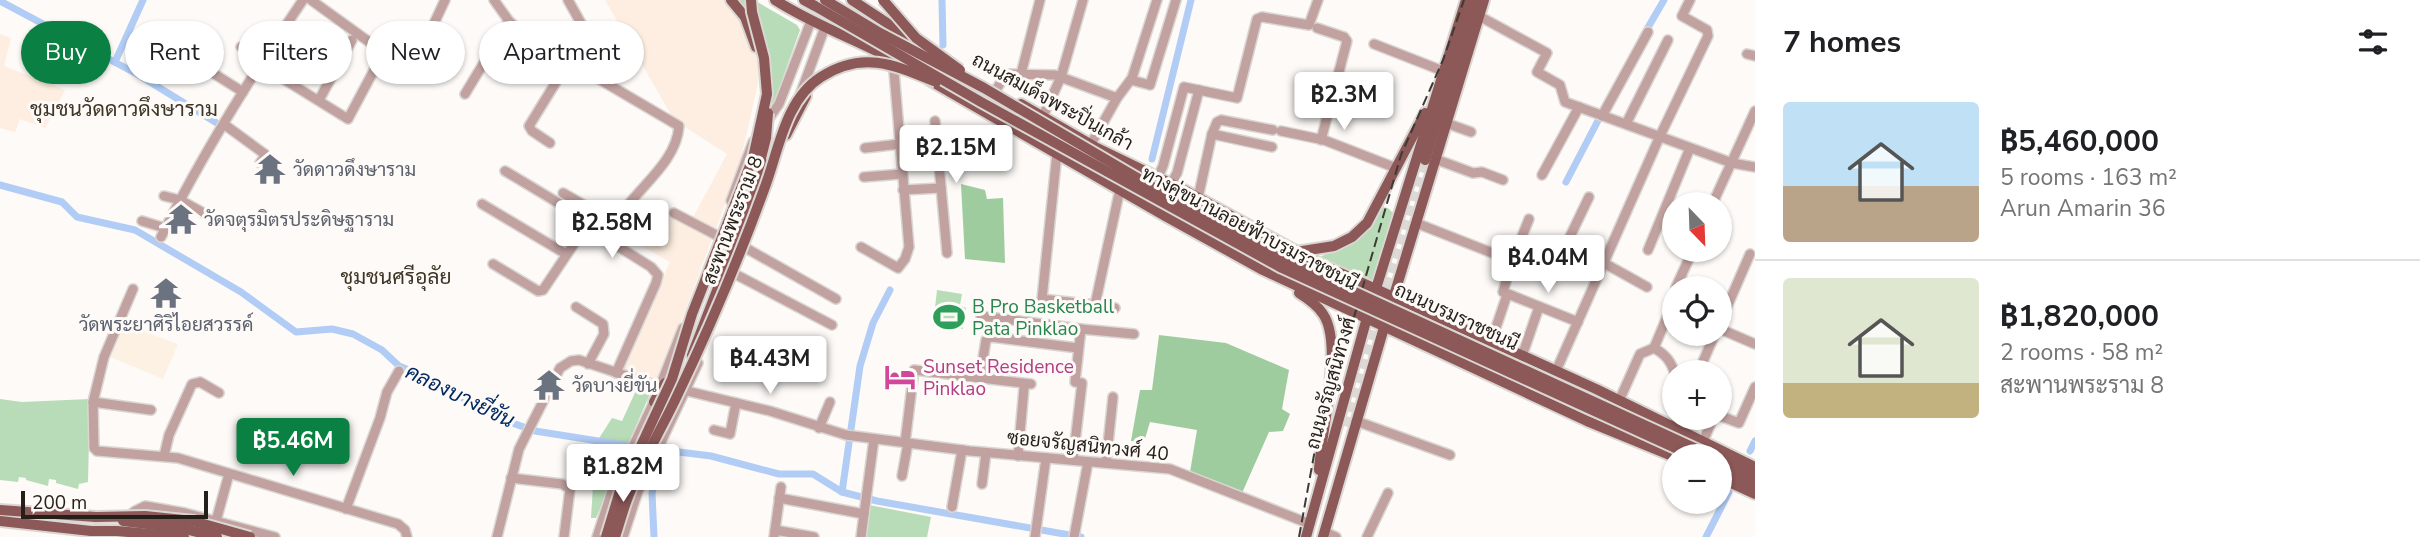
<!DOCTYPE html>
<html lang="en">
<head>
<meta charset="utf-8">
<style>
	:root { --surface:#fff; --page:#f6f6f6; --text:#202124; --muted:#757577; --line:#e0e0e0; --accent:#0b8043 }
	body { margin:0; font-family:"Nunito Sans",Sarabun,sans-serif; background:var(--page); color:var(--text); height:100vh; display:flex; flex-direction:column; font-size:26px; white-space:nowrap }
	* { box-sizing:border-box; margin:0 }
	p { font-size:23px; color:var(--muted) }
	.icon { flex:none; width:38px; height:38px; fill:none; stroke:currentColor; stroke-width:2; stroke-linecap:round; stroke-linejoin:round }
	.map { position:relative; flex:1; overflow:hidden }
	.panel { display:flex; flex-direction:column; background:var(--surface); width:665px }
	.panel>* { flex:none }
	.banner { position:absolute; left:21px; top:21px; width:665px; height:63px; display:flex; gap:14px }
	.needle { width:46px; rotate:157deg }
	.buttons { position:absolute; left:1662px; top:192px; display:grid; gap:14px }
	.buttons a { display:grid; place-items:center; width:70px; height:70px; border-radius:50%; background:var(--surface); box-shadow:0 2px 5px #0004; font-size:35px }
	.scale { position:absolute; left:21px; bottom:18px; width:187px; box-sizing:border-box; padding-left:7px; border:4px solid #241f18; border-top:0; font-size:19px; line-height:24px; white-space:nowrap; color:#241f18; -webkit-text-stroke:5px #fdfaf7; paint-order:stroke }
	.price { position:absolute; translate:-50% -60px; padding:0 16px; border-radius:7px; background:#fff; color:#222; font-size:23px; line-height:46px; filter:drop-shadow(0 2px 4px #0008) }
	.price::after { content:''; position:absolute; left:50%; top:42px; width:21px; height:16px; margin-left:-10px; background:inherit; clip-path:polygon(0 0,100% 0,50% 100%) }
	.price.current { background:var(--accent); color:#fff }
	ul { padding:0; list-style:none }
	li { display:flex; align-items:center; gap:21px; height:175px; padding:0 28px }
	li+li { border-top:2px solid var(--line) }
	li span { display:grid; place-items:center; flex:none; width:196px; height:140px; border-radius:7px; color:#555 }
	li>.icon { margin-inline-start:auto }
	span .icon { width:84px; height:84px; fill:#fffc; stroke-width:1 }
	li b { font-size:30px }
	h2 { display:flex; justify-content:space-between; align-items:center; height:84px; padding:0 28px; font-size:30px }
	.tag { padding:0 24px; border-radius:32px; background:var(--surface); box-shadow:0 2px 5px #0004; font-size:24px; line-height:63px }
	.tag.current { background:var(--accent); color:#fff }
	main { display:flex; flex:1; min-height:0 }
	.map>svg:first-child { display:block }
	.commercial { fill:#fdeee1 }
	.built { fill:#fcf1e2 }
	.green { fill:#b8dcb8 }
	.forest { fill:#9fcc9e }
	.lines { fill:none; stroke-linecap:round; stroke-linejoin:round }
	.canal { stroke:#b1ccf5; stroke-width:7 }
	.major-tunnel { stroke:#dcd9d6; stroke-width:10; stroke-dasharray:10 5; stroke-linecap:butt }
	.minor-casing { stroke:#dad7d3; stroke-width:12 }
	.major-casing { stroke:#dad7d3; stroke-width:14 }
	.minor { stroke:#c1a2a1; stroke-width:9 }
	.major { stroke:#8c5858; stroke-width:10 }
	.rail { stroke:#3f3a33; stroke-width:2; stroke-dasharray:10 5; stroke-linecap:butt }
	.major-bridge-casing { stroke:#dad7d3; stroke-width:14; stroke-linecap:butt }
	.major-bridge { stroke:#8c5858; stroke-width:10 }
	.labels { text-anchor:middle; stroke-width:6; stroke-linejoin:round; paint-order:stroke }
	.street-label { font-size:19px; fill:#241f18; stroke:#fdfaf7 }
	.worship-label { font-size:19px; fill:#5b616d; stroke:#fdfaf7; text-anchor:start }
	.leisure-label { font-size:19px; fill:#27864d; stroke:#fdfaf7; text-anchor:start }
	.hotel-label { font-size:19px; fill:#b23c85; stroke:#fdfaf7; text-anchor:start }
	.neighbourhood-label { font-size:21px; fill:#3f3526; stroke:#fdfaf7 }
	.water-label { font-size:21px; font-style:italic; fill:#012962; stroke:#fdfaf7 }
</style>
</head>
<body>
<main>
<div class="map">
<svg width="1755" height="537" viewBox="0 0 1755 537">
	<rect width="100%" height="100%" fill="#fdfaf7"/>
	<g class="commercial">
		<path d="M605 0H724L743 20 756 53 759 69 758 83 739 167 658 383 619 371 670 262 626 238 647 202 688 227 727 154 674 120Z"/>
		<path d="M0 34 11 38 4 66 65 90 45 128 20 119 15 132 0 128Z"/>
	</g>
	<path class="built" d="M124 324 178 344 163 379 108 356Z"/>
	<g class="green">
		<path d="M735 0H754L797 25 800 30 772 108 770 79Z"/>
		<path d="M1382 207 1388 208 1395 215 1374 281 1320 257 1361 237 1372 226Z"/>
		<path d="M937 290 962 294 960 305 966 308 963 329 933 326Z"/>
		<path d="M639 384 652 389 596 518H591L593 485 587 483 596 443 612 418 622 421Z"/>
		<path d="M0 399 22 402 90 399 88 482 79 484 78 489 56 483V480L49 479 48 486 26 480V478L19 477 18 482 0 480Z"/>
		<path d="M869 505 931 517 927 537H866Z"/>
	</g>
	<g class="forest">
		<path d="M961 184 985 190 987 199 1003 198 1005 263 965 259Z"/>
		<path d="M1159 335 1226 343 1289 370 1282 409 1290 414 1283 431 1269 432 1242 493 1190 472 1197 430 1150 422 1144 442 1131 441 1140 390H1152Z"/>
	</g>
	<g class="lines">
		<g class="canal">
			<path d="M942 0 943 45"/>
			<path d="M0 1 137 74 220 125"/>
			<path d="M1643 36 1664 0"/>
			<path d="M115 62 143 0"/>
			<path d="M1152 159 1191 0"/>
			<path d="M1566 182 1603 111"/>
			<path d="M0 185 62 202 77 217 135 230 241 292 296 332 332 329 353 334 382 350 399 366 424 376 498 418 535 431 636 447"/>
			<path d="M655 449 711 456 779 474H813L842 492 877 501 1081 537"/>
			<path d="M1750 451 1755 441"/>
			<path d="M842 492 860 366 873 323 890 290"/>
			<path d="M654 537 652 493 664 450"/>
			<path d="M1706 537 1729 492"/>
		</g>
		<g class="major-tunnel">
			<path d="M1384 302 1425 160"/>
			<path d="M1348 427 1379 317"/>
		</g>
		<defs>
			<g id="minor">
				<path d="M311 0 379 49"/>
				<path d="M494 0 509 21 524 35 679 126C677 158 646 182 628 205 621 214 615 224 610 234"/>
				<path d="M568 0 591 41 612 59 599 79"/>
				<path d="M1479 16 1547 53 1537 72 1560 85 1565 102 1732 163 1755 167"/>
				<path d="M1317 28 1344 37 1347 41 1321 140"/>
				<path d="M1374 44 1443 71"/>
				<path d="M241 47 262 60"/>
				<path d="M1747 54 1755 56"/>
				<path d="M189 58 243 92"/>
				<path d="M416 62 445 0"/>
				<path d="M259 64 348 119 381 57"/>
				<path d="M1021 74 1040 0"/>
				<path d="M1131 80 1150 85 1176 0"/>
				<path d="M996 90 1004 77 1009 74 1055 75 1117 98"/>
				<path d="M465 94 509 21"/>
				<path d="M800 95 825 27"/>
				<path d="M319 100 352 40"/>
				<path d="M1043 116 1061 77 1083 0"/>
				<path d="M1602 116 1648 32"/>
				<path d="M767 121 779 104 811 21"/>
				<path d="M935 121 947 253"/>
				<path d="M1446 123 1471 132"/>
				<path d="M1626 124 1668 40"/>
				<path d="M225 125 266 155 260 163"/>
				<path d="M1281 131 1324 140 1396 168"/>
				<path d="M1212 134 1217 122 1221 120 1273 130"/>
				<path d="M550 143 532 131 529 126 569 61"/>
				<path d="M1091 144 1117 98 1132 78 1157 0"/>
				<path d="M865 148 900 144"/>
				<path d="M1057 153 1042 299 1095 305 1120 189"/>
				<path d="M1435 159 1473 173 1482 172 1503 180"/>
				<path d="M505 171 610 234"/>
				<path d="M1542 175 1579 107"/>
				<path d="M864 177 902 174"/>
				<path d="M1158 177 1163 166 1184 87 1237 98 1257 19 1262 17 1309 25 1318 0"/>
				<path d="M1171 184 1177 173 1199 90"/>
				<path d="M903 190 941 188"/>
				<path d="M563 193 615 223"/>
				<path d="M164 196 180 200 209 216"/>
				<path d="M1198 198 1212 134 1272 147"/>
				<path d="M731 201 753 142"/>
				<path d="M482 204 566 254"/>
				<path d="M1712 205 1755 111"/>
				<path d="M674 213 718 236"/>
				<path d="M1529 219 1512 261 1503 292 1578 322"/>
				<path d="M142 221 165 228"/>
				<path d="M1416 223 1551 276 1589 197"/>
				<path d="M610 234 611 242 651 267 658 275 656 283 616 373"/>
				<path d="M161 237C202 155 251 76 303 0"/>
				<path d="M744 247 836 299"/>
				<path d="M861 247 898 268 905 259 909 247 893 60"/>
				<path d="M1648 250 1690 148"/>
				<path d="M1604 263 1647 287"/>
				<path d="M493 264 538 291 543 290 590 220"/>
				<path d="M733 273 832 325"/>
				<path d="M1676 287 1693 250"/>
				<path d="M133 289 104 357 93 402 94 448 97 451 178 458 398 524 405 530 407 537"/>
				<path d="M1095 305 1115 308"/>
				<path d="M576 307 603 324 604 334 588 364"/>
				<path d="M981 316 1081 329"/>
				<path d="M1720 323 1750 254"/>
				<path d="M1720 329 1755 344"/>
				<path d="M1491 342 1507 295"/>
				<path d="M1654 348 1667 317 1675 314"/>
				<path d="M1522 356 1539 307"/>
				<path d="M1556 371 1660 136 1708 36 1707 30 1682 16 1690 0"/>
				<path d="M1698 373 1715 334"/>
				<path d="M980 377 986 340 991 337 1078 348"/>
				<path d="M687 391 770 411 846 435 970 451 1170 469 1310 524"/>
				<path d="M1619 401 1640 354 1654 348C1665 354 1671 361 1675 374"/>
				<path d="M93 402 151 410"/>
				<path d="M1720 416 1739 423 1755 387"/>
				<path d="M1356 421 1450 455"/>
				<path d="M819 428 830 402"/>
				<path d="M1673 428 1677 418"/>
				<path d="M714 430 730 434 736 403"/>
				<path d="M1703 442 1713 418"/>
				<path d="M905 443 914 370 1031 384"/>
				<path d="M164 456 169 435 192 384 200 382 219 393"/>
				<path d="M1018 456 1024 388"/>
				<path d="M1073 460 1082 383 1075 382 1081 329 1134 334"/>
				<path d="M1106 463 1113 397"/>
				<path d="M902 476 908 443"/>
				<path d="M511 478 562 484 570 489 564 537"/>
				<path d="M982 484 986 453"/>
				<path d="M779 498 864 514"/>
				<path d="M952 507 962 450"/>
				<path d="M346 509 380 418 387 392 399 371"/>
				<path d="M127 518 135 511 145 506 151 507 185 513 275 537"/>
				<path d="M216 521 229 474"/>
				<path d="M775 530 814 537"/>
				<path d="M1325 532 1336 537"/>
				<path d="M497 537 519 449 560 368 571 361 579 360 660 387"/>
				<path d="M597 537 612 491 654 402 683 328"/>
				<path d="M623 537 638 491 698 363"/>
				<path d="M774 537 781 487"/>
				<path d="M861 537 874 439"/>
				<path d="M1035 537 1046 458"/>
				<path d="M1074 537 1088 462"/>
				<path d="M1367 537 1388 493"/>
			</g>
			<g id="major">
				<path d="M731 0 745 17 756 47"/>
				<path d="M775 0C817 27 866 43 909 68"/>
				<path d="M804 0 815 6"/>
				<path d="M852 0 919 44"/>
				<path d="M929 80 1165 216 1263 270 1587 421 1675 457"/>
				<path d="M1021 104 1097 148 1182 189 1312 260 1596 389 1755 467"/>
				<path d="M786 135 806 96"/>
				<path d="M1425 160 1475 0"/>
				<path d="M1296 252 1334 246 1352 237 1367 223 1425 113"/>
				<path d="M1299 293C1307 298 1318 306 1323 314 1344 344 1321 432 1319 470"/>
				<path d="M1374 295 1466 0"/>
				<path d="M1392 302 1484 0"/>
				<path d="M692 355 766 164"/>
				<path d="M654 402 665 383"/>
				<path d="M1720 459 1755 475"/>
				<path d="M1720 468 1755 484"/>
				<path d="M1720 478 1755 494"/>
				<path d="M0 510 96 517"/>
				<path d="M0 521 91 531 112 537"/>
				<path d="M1306 537 1368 314"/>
				<path d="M1323 537 1385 324"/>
			</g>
		</defs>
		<use href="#minor" class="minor-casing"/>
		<use href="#major" class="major-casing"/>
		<use href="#minor" class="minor"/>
		<use href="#major" class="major"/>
		<path class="rail" d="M1299 537 1314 455 1401 155 1443 60 1464 0"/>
		<defs>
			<g id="major-bridge">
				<path d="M825 0 880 33 984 88 1209 220 1285 260 1714 457"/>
				<path d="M883 0 916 38 960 70"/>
				<path d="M815 6 981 102 1282 268 1695 457"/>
				<path d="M761 158 766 138 768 113"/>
				<path d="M96 517 145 516 193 521 250 537"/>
				<path d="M123 521 181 528 217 537"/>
				<path d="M91 531H117L184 537"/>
				<path d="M606 537 620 491 672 379 692 314 753 158 767 94 764 58 752 12 751 0"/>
				<path d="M615 537C620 522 624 506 630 492 643 459 662 428 677 396 710 327 740 256 766 184 779 148 786 99 821 77 863 50 895 65 936 82"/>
			</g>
		</defs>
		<use href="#major-bridge" class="major-bridge-casing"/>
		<use href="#major-bridge" class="major-bridge"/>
	</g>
	<defs>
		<symbol id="temple-bare" viewBox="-9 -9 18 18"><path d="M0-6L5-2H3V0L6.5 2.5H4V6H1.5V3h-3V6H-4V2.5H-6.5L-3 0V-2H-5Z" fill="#6b7280" stroke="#fdfaf7" stroke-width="2.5" paint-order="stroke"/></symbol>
		<symbol id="stadium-bare" viewBox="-9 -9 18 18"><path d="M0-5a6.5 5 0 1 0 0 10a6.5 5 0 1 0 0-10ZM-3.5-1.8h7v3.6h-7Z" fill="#2e9e5b" stroke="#fdfaf7" stroke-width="2.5" paint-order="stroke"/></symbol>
		<symbol id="hotel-bare" viewBox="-9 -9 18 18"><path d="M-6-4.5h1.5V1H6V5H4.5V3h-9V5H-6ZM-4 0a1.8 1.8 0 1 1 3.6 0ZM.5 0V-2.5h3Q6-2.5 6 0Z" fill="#d1479c" stroke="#fdfaf7" stroke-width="2.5" paint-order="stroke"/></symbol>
	</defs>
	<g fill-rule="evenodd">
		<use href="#temple-bare" x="248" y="147" width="44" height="44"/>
		<use href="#temple-bare" x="159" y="197" width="44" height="44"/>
		<use href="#temple-bare" x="144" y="271" width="44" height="44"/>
		<use href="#stadium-bare" x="927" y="295" width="44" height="44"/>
		<use href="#hotel-bare" x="878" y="355" width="44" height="44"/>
		<use href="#temple-bare" x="527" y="363" width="44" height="44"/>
	</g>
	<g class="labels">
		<g class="street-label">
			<text transform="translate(1053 101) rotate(29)" y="7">ถนนสมเด็จพระปิ่นเกล้า</text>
			<text transform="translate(732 220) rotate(-69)" y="7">สะพานพระราม 8</text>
			<text transform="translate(1250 228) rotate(28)" y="7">ทางคู่ขนานลอยฟ้าบรมราชชนนี</text>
			<text transform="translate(1457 316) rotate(25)" y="7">ถนนบรมราชชนนี</text>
			<text transform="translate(1330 383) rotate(-74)" y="7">ถนนจรัญสนิทวงศ์</text>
			<text transform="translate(1088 445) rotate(6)" y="7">ซอยจรัญสนิทวงศ์ 40</text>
		</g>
		<g class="worship-label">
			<text x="293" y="176">วัดดาวดึงษาราม</text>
			<text x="204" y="226">วัดจตุรมิตรประดิษฐาราม</text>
			<text x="166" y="331" text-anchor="middle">วัดพระยาศิริไอยสวรรค์</text>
			<text x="572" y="392">วัดบางยี่ขัน</text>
		</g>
		<g class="leisure-label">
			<text x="972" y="313">B Pro Basketball<tspan x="972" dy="22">Pata Pinklao</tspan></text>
		</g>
		<g class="hotel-label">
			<text x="923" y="373">Sunset Residence<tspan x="923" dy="22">Pinklao</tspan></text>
		</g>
		<g class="neighbourhood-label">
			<text x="124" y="116">ชุมชนวัดดาวดึงษาราม</text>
			<text x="396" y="284">ชุมชนศรีอุลัย</text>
		</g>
		<g class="water-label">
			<text transform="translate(460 396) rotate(26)" y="7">คลองบางยี่ขัน</text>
		</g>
	</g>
</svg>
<div class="buttons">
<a><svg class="needle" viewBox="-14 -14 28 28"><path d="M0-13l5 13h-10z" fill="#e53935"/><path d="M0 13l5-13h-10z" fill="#757577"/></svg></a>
<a><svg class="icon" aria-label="locate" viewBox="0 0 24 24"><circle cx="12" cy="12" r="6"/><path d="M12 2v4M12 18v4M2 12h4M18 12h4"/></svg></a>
<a>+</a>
<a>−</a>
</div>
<div class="scale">200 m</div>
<b class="price" style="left:1344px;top:132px">฿2.3M</b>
<b class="price" style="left:956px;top:185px">฿2.15M</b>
<b class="price" style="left:612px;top:260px">฿2.58M</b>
<b class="price" style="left:1548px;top:295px">฿4.04M</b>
<b class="price" style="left:770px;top:396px">฿4.43M</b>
<b class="price current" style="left:293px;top:478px">฿5.46M</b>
<b class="price" style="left:623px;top:504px">฿1.82M</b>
<div class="banner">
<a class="tag current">Buy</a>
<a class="tag">Rent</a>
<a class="tag">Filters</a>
<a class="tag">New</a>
<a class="tag">Apartment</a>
</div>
</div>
<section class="panel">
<h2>7 homes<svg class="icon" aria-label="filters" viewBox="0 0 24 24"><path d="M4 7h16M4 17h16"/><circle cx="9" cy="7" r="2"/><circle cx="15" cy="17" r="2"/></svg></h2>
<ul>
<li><span style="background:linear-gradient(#bfe0f5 60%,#b9a48a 0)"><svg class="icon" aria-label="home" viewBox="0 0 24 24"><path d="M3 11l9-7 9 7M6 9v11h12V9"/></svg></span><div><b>฿5,460,000</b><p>5 rooms · 163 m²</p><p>Arun Amarin 36</p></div></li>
<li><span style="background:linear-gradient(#dfe7d0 75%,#c2b280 0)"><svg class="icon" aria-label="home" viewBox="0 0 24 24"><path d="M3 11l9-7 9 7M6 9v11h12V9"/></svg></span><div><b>฿1,820,000</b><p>2 rooms · 58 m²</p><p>สะพานพระราม 8</p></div></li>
</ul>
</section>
</main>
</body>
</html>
